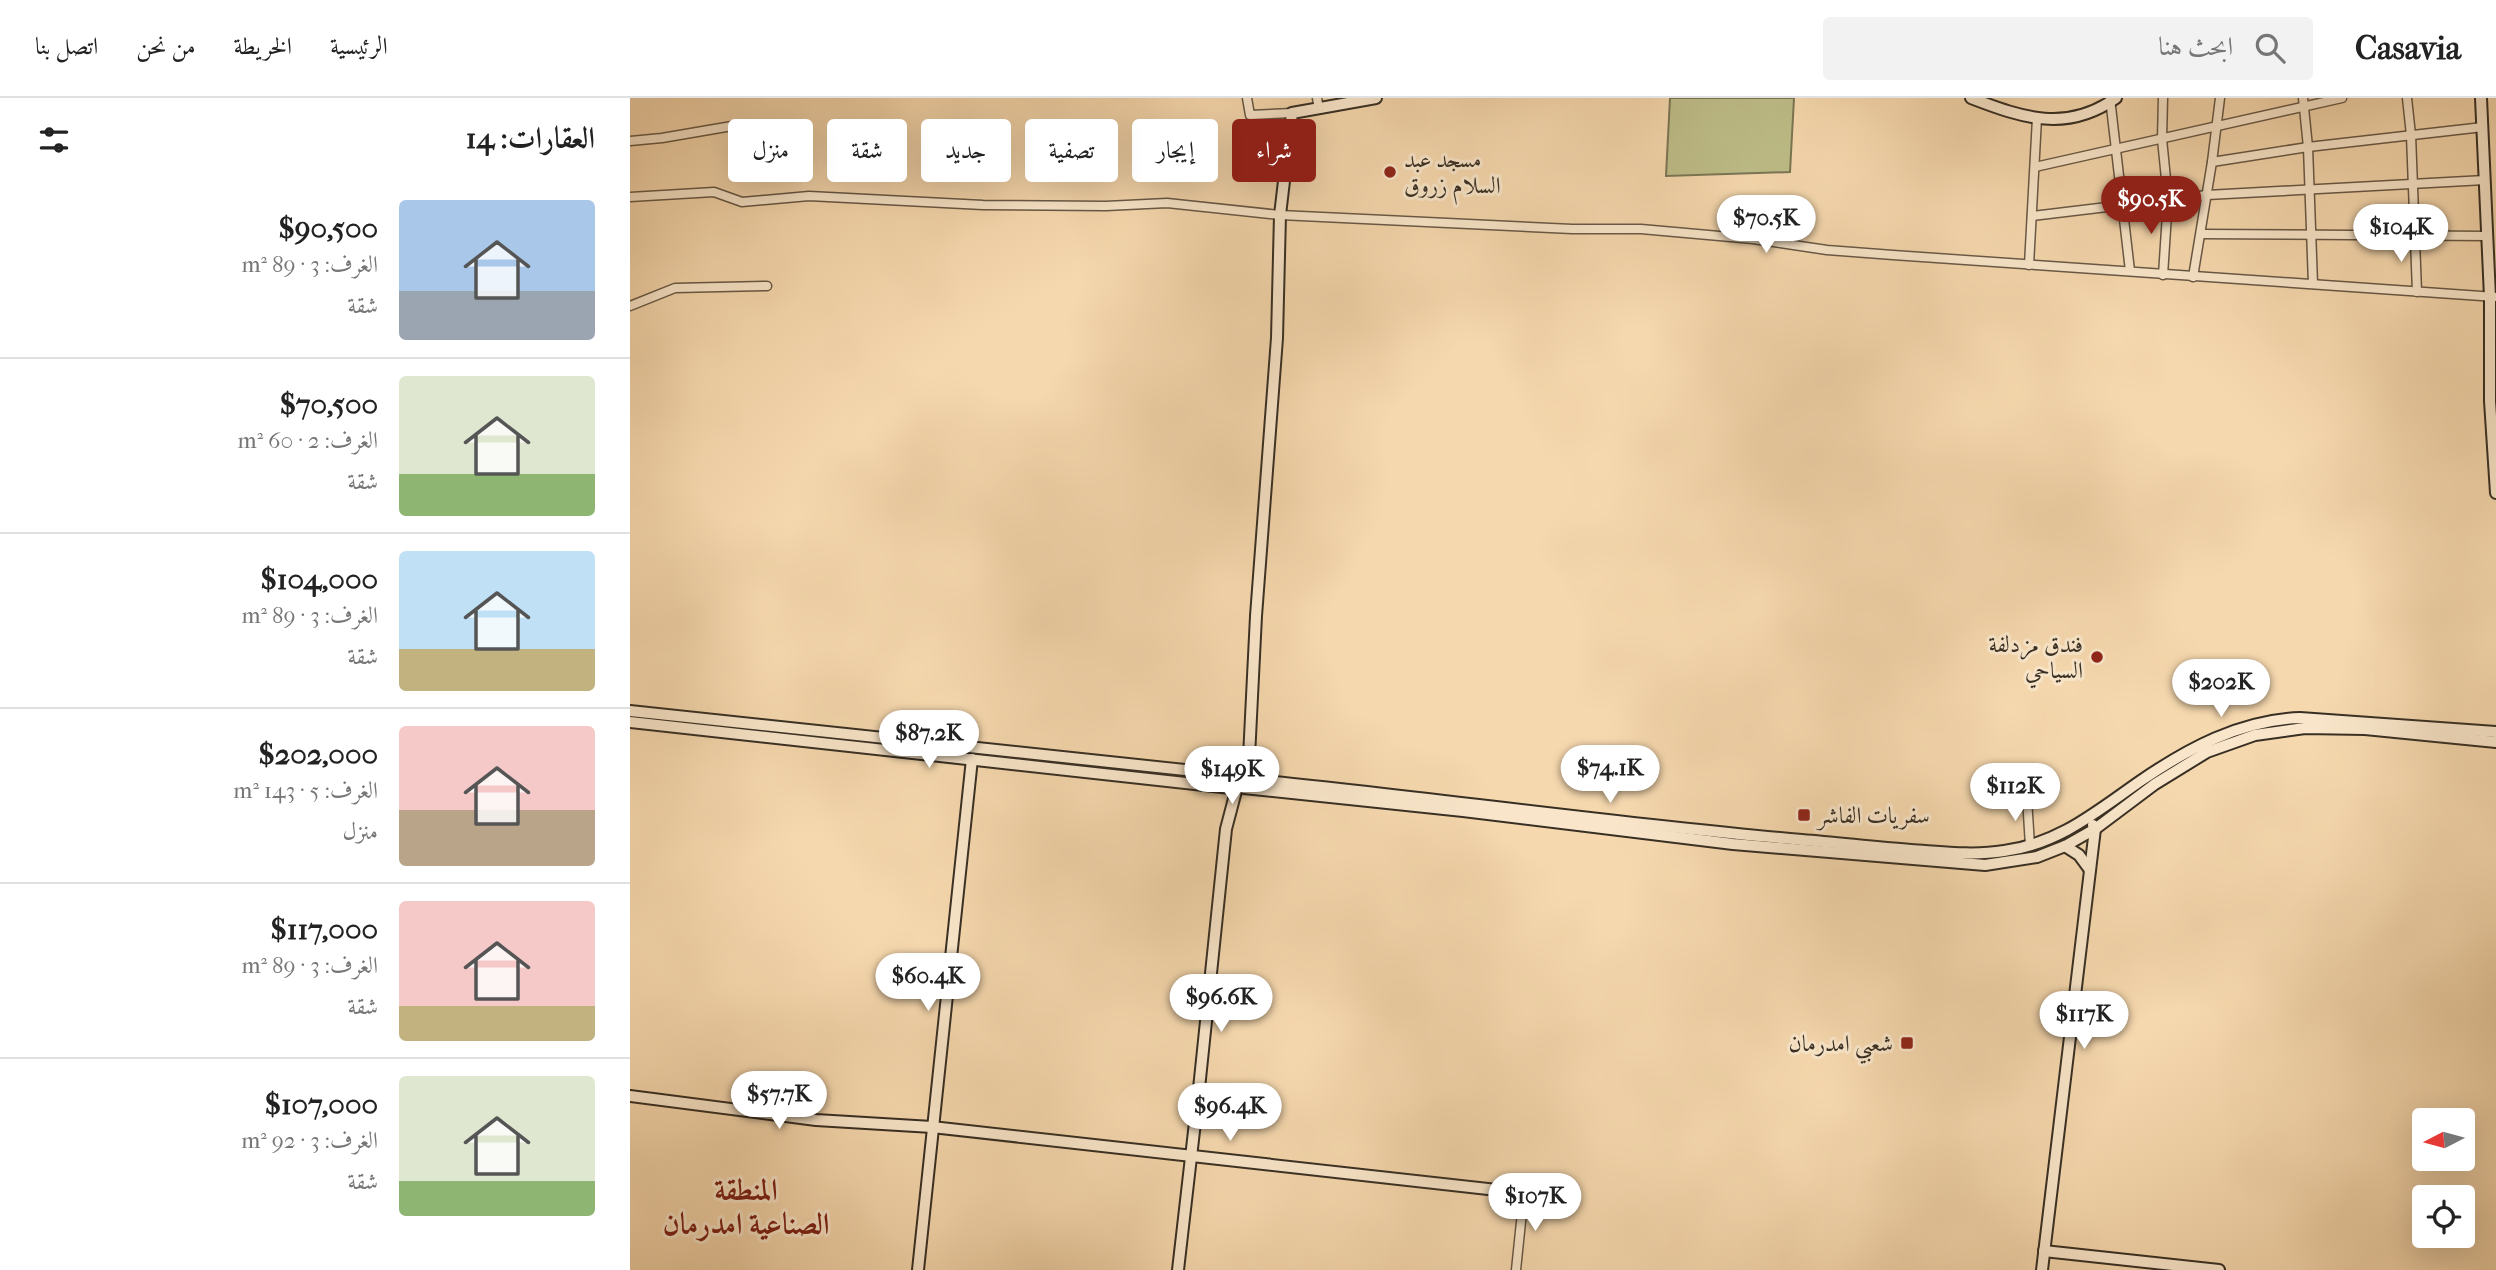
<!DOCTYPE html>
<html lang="ar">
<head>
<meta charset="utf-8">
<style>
	:root { --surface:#fff; --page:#f2f2f2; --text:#222; --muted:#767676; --line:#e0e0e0; --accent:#8f2418 }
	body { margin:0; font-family:"IM FELL French Canon",Amiri,serif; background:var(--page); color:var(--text); direction:rtl; height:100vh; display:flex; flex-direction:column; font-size:26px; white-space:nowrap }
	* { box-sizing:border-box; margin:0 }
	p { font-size:23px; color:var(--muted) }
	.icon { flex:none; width:38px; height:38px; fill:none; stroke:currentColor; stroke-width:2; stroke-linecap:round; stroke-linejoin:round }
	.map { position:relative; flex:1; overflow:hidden; direction:ltr }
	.side { display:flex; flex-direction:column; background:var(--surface); width:630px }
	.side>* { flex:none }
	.guide { position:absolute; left:21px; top:21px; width:665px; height:63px; direction:rtl; display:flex; gap:14px }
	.needle { width:46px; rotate:264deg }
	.fabs { position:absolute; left:1782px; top:1010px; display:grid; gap:14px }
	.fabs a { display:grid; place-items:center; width:63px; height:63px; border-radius:7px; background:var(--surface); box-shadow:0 7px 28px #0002; font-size:35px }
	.price { position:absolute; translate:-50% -60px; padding:0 16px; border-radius:24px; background:#fff; color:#222; font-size:23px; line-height:46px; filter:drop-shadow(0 2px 4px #0008) }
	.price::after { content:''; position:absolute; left:50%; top:42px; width:21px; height:16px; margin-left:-10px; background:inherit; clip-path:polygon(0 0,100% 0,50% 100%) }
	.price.current { background:var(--accent); color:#fff }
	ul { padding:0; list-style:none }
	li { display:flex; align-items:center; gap:21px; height:175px; padding:0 35px }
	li+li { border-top:2px solid var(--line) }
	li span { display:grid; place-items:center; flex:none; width:196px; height:140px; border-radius:7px; color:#555 }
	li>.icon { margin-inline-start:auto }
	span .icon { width:84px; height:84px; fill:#fffc; stroke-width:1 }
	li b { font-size:30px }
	h2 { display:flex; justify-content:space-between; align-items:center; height:84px; padding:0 35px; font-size:30px }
	.tag { padding:0 24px; border-radius:7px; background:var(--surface); box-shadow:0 7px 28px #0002; font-size:24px; line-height:63px }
	.tag.current { background:var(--accent); color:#fff }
	header { display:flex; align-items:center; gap:42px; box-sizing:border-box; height:98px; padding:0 35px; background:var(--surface); border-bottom:2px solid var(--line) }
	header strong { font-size:33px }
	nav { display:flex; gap:38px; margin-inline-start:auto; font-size:24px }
	.search { width:490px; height:63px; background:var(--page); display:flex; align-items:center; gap:18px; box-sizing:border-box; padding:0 24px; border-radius:7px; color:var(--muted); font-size:26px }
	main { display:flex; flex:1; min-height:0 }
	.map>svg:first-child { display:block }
	.green { fill:#bebe89; stroke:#7b7656; stroke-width:2 }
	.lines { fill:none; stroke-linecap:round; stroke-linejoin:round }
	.street-casing { stroke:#685946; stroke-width:11 }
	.secondary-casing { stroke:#382f24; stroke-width:14 }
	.street { stroke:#f9e6ca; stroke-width:8 }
	.secondary { stroke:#f9e6ca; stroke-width:10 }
	.poi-dot { fill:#8f2418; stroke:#f9e6ca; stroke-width:2.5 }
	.labels { text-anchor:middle; stroke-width:6; stroke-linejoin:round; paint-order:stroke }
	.poi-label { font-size:23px; fill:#382f24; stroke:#f9e6ca; text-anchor:start }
	.district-label { font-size:30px; font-weight:bold; fill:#7a1f14; stroke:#f9e6ca }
</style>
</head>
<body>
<header>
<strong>Casavia</strong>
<div class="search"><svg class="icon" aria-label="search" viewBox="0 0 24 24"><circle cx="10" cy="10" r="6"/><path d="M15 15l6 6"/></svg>ابحث هنا</div>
<nav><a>الرئيسية</a><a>الخريطة</a><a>من نحن</a><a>اتصل بنا</a></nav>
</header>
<main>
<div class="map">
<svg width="1866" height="1172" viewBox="0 0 1866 1172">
	<rect width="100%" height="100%" fill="#f6d8ae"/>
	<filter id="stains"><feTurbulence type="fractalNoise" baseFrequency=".00286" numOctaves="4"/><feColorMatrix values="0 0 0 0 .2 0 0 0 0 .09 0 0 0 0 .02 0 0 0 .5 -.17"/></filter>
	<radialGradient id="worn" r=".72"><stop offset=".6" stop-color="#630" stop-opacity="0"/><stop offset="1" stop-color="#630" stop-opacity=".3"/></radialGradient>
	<path class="green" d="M1040 0H1164L1160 74 1036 78Z"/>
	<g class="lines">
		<defs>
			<g id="street">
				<path d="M617 0 620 17 662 15"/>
				<path d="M687 0 689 11"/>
				<path d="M1480 0 1500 173"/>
				<path d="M1673 0 1678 49 1683 186"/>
				<path d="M1777 0 1781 37 1787 194"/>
				<path d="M0 43 32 40 102 28"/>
				<path d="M1582 64 1678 49 1853 29"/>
				<path d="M1405 69 1712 0"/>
				<path d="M0 99 84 94 112 104 179 98 353 107 476 108 537 105 650 117 942 131H1011L1123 141 1197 152 1263 157 1866 199"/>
				<path d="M1402 118 1577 97 1855 82"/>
				<path d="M1571 136 1857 138"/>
				<path d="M1399 167 1407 20"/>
				<path d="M1533 177 1538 101 1532 41 1533 0"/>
				<path d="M1563 179 1582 64 1590 0"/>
				<path d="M0 208 45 190 137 188"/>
				<path d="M1397 700 1400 748"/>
				<path d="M886 1172 894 1095"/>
			</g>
			<g id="secondary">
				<path d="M1341 0C1393 20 1437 35 1486 0"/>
				<path d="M1851 0 1860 199V303L1866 395"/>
				<path d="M0 613 602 677"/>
				<path d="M0 624 601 690"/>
				<path d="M614 680 619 659 626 518 647 240 650 117 662 15 746 0"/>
				<path d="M615 681C801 699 986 726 1172 742 1208 745 1244 749 1281 752 1312 754 1343 758 1374 753 1428 746 1466 714 1509 684 1557 651 1610 622 1670 620L1866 634"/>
				<path d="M614 690 833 713 1103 746 1355 767 1407 759 1435 748 1465 731 1525 686 1577 654 1625 637 1675 630 1735 631 1866 644"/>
				<path d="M1435 748 1449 757 1460 772"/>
				<path d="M0 998 186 1022 302 1029 894 1095"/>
				<path d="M1414 1153 1589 1172"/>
				<path d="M288 1172 342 661"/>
				<path d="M548 1172 570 981 596 731 606 693"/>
				<path d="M1412 1172 1465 731 1463 727"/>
			</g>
		</defs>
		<use href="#street" class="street-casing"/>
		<use href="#secondary" class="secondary-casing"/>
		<use href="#street" class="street"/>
		<use href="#secondary" class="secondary"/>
	</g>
	<g class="poi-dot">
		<circle cx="760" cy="74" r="7"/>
		<circle cx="1467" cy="559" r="7"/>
		<rect x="1167" y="710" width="14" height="14" rx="3.5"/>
		<rect x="1270" y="938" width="14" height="14" rx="3.5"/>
	</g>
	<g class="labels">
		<g class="poi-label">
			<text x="774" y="69">مسجد عبد<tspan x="774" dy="26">السلام زروق</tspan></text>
			<text x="1453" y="554" text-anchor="end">فندق مزدلفة<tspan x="1453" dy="26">السياحي</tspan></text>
			<text x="1188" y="725">سفريات الفاشر</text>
			<text x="1263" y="953" text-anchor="end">شعبي امدرمان</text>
		</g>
		<g class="district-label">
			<text x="116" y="1102">المنطقة<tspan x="116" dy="34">الصناعية امدرمان</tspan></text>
		</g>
	</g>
	<rect width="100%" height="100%" filter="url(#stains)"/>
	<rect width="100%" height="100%" fill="url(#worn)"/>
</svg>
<div class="fabs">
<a><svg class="needle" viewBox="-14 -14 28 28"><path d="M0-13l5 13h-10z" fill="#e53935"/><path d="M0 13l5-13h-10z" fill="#767676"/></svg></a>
<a><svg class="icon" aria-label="locate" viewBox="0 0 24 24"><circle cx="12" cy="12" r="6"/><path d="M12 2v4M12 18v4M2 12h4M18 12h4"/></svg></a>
</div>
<b class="price current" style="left:1521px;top:138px">$90.5K</b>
<b class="price" style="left:1136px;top:157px">$70.5K</b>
<b class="price" style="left:1771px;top:166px">$104K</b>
<b class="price" style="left:1591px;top:621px">$202K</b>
<b class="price" style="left:299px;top:672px">$87.2K</b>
<b class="price" style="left:980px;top:707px">$74.1K</b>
<b class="price" style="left:602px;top:708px">$149K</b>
<b class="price" style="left:1385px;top:725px">$112K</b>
<b class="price" style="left:298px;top:915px">$60.4K</b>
<b class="price" style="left:591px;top:936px">$96.6K</b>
<b class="price" style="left:1454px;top:953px">$117K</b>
<b class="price" style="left:149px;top:1033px">$57.7K</b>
<b class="price" style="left:600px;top:1045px">$96.4K</b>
<b class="price" style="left:905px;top:1135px">$107K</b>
<div class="guide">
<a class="tag current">شراء</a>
<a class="tag">إيجار</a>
<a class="tag">تصفية</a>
<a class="tag">جديد</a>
<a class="tag">شقة</a>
<a class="tag">منزل</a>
</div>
</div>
<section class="side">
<h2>العقارات: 14<svg class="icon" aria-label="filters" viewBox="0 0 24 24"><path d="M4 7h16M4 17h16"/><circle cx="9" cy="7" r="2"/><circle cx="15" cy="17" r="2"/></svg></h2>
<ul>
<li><span style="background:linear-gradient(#a9c7e8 65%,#9aa5b1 0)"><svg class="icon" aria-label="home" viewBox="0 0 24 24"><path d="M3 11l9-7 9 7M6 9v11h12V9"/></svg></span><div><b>$90,500</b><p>الغرف: 3 · 89 m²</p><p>شقة</p></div></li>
<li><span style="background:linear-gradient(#dfe7d0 70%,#8fb573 0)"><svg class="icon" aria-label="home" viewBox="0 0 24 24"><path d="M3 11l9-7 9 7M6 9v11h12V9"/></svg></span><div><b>$70,500</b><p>الغرف: 2 · 60 m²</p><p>شقة</p></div></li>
<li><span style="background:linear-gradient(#bfe0f5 70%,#c2b280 0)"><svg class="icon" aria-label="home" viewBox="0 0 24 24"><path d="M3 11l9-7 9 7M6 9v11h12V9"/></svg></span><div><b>$104,000</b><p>الغرف: 3 · 89 m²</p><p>شقة</p></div></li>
<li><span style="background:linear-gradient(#f6c9c9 60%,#b9a48a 0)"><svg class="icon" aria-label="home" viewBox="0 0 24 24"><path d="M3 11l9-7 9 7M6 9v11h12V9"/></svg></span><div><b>$202,000</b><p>الغرف: 5 · 143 m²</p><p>منزل</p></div></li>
<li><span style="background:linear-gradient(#f6c9c9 75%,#c2b280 0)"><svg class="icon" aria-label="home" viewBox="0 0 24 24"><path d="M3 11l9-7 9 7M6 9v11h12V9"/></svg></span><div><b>$117,000</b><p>الغرف: 3 · 89 m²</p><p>شقة</p></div></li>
<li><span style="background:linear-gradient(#dfe7d0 75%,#8fb573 0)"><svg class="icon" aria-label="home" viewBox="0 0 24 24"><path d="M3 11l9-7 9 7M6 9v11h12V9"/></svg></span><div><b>$107,000</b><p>الغرف: 3 · 92 m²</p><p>شقة</p></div></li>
</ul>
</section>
</main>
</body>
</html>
